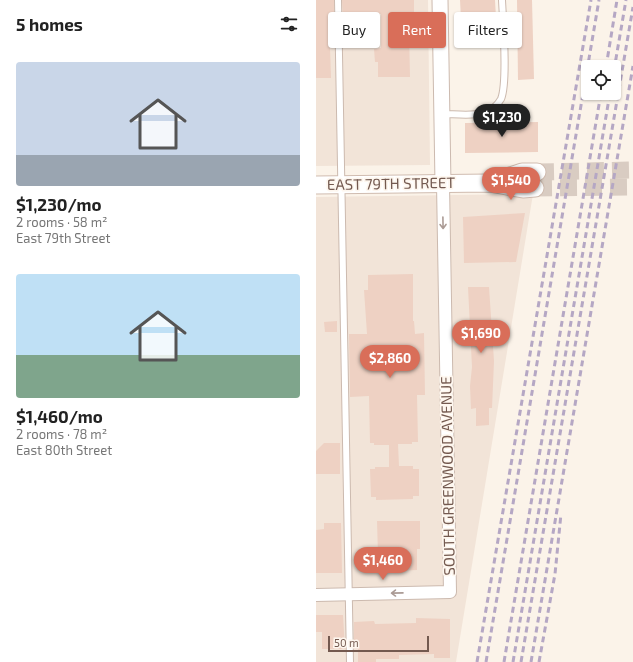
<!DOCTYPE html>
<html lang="en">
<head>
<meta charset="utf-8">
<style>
	:root { --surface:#fff; --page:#f2f2f2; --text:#222; --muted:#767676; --accent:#d96e59 }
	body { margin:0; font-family:"Exo 2",sans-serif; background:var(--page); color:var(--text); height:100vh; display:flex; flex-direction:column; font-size:15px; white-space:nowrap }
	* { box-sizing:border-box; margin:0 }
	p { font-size:13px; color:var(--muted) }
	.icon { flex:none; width:22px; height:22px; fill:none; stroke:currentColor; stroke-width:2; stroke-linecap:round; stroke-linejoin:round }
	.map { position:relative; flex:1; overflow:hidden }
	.drawer { display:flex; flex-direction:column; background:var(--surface); width:316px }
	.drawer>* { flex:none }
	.hud { position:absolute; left:12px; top:12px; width:245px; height:36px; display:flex; gap:8px }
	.fabs { position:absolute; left:265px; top:60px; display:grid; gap:8px }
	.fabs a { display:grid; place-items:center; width:40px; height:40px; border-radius:4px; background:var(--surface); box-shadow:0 1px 3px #0004; font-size:20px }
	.scale { position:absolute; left:12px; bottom:10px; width:101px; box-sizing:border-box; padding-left:4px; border:2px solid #73594f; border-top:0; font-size:11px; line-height:14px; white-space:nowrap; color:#73594f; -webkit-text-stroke:3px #fef7ef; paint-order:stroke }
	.price { position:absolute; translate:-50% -34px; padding:0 9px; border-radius:14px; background:var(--accent); color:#fff; font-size:13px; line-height:26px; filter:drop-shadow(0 1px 2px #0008) }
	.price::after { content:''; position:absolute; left:50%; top:24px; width:12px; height:9px; margin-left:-6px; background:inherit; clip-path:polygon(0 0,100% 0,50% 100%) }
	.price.current { background:#222; color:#fff }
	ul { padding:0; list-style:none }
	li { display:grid; align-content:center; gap:8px; height:212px; padding:0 16px }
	li span { display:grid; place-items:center; height:124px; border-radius:4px; color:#555 }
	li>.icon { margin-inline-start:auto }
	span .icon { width:72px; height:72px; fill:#fffc; stroke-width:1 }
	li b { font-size:17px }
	h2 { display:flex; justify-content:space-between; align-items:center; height:48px; padding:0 16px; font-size:17px }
	.tag { padding:0 14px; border-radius:4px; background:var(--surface); box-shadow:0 1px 3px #0004; font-size:14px; line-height:36px }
	.tag.current { background:var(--accent); color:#fff }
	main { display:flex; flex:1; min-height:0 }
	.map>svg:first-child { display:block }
	.residential { fill:#f2e4d8 }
	.building { fill:#eed1c3 }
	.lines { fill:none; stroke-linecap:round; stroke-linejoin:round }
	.secondary-tunnel { stroke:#d9ccc2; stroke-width:17; stroke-dasharray:17 8; stroke-linecap:butt }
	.service-casing { stroke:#ccbaaf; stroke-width:8 }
	.minor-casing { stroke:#ccbaaf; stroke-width:14 }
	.tertiary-casing { stroke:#ccbaaf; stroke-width:17 }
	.secondary-casing { stroke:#d0bcb0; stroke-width:19 }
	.service { stroke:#fff; stroke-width:6 }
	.minor { stroke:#fff; stroke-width:12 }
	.tertiary { stroke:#fff; stroke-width:15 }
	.secondary { stroke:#fff; stroke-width:17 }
	.rail { stroke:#b5a7c4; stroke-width:3; stroke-dasharray:6 4; stroke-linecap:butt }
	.oneway { stroke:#ab9b95 }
	.labels { text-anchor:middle; stroke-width:3.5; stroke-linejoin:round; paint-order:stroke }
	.street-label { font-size:15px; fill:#73594f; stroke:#fef7ef }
</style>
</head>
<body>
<main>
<section class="drawer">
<h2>5 homes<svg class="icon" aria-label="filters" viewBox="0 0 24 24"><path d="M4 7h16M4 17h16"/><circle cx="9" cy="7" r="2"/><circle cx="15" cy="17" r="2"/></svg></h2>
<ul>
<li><span style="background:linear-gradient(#c9d6e8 75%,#9aa5b1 0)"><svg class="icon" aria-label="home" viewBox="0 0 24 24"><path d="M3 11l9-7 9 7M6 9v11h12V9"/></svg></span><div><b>$1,230/mo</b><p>2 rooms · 58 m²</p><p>East 79th Street</p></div></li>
<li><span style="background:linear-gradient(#bfe0f5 65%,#7fa58c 0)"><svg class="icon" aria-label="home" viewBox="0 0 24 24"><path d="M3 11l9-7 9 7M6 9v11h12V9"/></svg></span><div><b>$1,460/mo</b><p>2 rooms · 78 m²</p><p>East 80th Street</p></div></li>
</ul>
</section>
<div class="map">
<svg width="317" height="662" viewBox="0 0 317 662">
	<rect width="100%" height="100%" fill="#fbf3e9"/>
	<g class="residential">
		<path d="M0 0H112L114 165 0 166Z"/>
		<path d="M217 194 140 662H0V197Z"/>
	</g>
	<g class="building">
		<path d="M0 0H18V17H13L15 78H0Z"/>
		<path d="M26 0H98V14H96V31H93L94 77H62V62H59L58 49 65 48V14L27 17Z"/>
		<path d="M144 0H179L180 18 145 19Z"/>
		<path d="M201 0H216L218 79 202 80Z"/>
		<path d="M222 122V152L149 153V123Z"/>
		<path d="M209 213 200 262 148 263 147 217Z"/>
		<path d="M97 274V321H98L99 334 108 333 109 395H101L102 442H96V444H82L83 466H97V469H103V496H97V499L60 500V497H55L54 469H59V467H73V445H58V443H54L53 396 34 397 33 334H51L48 290H52V275Z"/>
		<path d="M152 287H173L178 361 176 408H173V425L160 426V408L155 409 154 386 156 367Z"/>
		<path d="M21 321V332H9L8 322Z"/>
		<path d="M8 443H24V474H0V451Z"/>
		<path d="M61 521H104V549H101V570L56 572 55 555H62Z"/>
		<path d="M8 523H25L26 573H0V530L8 529Z"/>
		<path d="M0 615H27L29 649H6V632H0Z"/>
		<path d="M100 618 134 619V658H118V654L83 655V659H60V662H42V649H38V622L58 621 59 624 100 623Z"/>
	</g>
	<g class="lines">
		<g class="secondary-tunnel">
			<path d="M221 172 317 170"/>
			<path d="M219 188 317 187"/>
		</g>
		<defs>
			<g id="service">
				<path d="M22 0 34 662"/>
				<path d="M125 114C140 114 159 117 172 111 177 109 182 104 185 99 192 82 187 21 186 0"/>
			</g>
			<path id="minor" d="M0 595 134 592 127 184"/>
			<path id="tertiary" d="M124 0 127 184"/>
			<g id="secondary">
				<path d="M176 182 206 172H221"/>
				<path d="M0 185 174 183 207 189 219 188"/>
			</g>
		</defs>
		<use href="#service" class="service-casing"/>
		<use href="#minor" class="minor-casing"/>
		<use href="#tertiary" class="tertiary-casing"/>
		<use href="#secondary" class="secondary-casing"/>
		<use href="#service" class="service"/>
		<use href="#minor" class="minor"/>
		<use href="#tertiary" class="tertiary"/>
		<use href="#secondary" class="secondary"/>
		<g class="rail">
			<path d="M290 67 301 0"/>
			<path d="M298 70 310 0"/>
			<path d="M161 662 275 0"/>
			<path d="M170 662 283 0"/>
			<path d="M188 662 285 93"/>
			<path d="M197 662 294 93"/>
			<path d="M205 662 317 7"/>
			<path d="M215 662 317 66"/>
			<path d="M223 662 239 574 245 514"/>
		</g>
	</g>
	<defs><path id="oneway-shaft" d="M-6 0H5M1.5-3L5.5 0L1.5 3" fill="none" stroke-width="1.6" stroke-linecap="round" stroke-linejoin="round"/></defs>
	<g class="oneway">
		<use href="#oneway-shaft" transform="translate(127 223) rotate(89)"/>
		<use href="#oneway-shaft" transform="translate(81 593) rotate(179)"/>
	</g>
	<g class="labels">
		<g class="street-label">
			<text transform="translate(75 184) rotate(-1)" y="5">EAST 79TH STREET</text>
			<text transform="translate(132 476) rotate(-91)" y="5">SOUTH GREENWOOD AVENUE</text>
		</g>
	</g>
</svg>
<div class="fabs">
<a><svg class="icon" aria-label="locate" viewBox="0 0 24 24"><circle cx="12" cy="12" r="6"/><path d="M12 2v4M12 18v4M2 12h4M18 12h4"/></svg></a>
</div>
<div class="scale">50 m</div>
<b class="price current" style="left:186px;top:138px">$1,230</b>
<b class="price" style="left:195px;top:201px">$1,540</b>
<b class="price" style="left:165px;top:354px">$1,690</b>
<b class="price" style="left:74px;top:379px">$2,860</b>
<b class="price" style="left:67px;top:581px">$1,460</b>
<div class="hud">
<a class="tag">Buy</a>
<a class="tag current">Rent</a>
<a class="tag">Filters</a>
</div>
</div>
</main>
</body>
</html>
